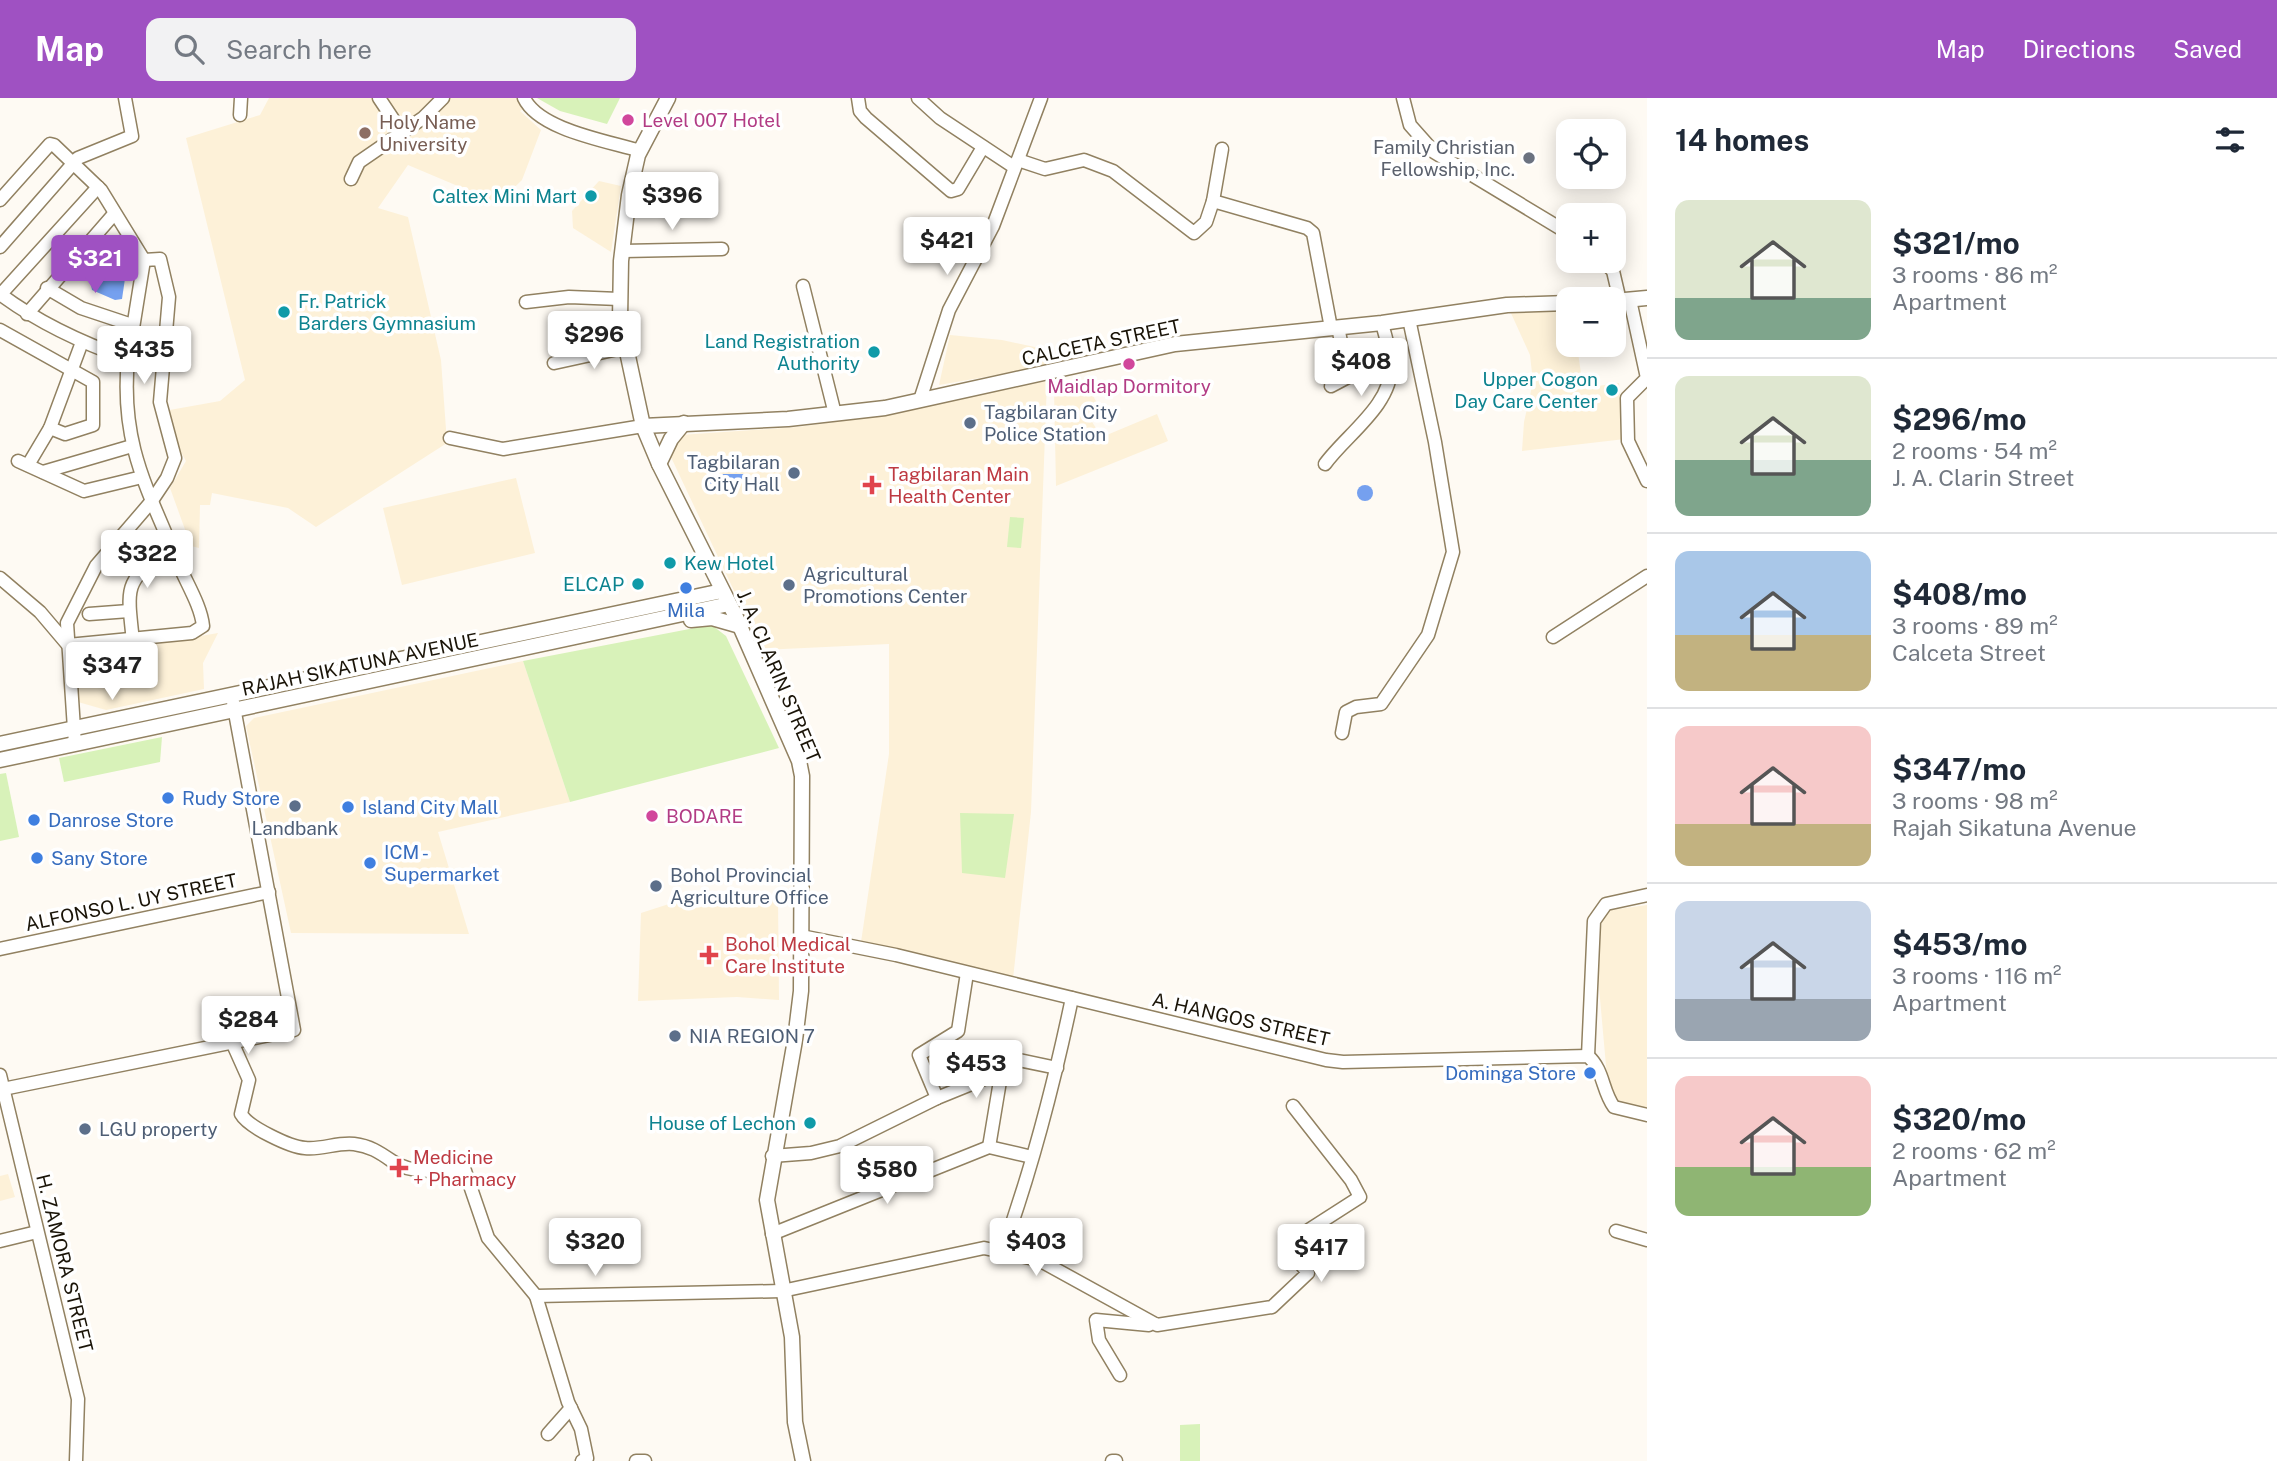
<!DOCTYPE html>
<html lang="en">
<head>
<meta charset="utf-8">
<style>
	:root { --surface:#fff; --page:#f2f2f3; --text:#1f2937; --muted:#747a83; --line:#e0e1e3; --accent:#9f51c2 }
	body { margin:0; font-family:"Public Sans",sans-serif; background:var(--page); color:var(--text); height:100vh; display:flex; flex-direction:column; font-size:26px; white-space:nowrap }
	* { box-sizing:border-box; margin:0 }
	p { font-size:23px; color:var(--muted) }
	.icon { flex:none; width:38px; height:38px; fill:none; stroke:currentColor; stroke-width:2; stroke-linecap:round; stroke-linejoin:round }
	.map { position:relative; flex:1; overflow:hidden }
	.sheet { display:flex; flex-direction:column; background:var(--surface); width:630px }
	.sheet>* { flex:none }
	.fabs { position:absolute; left:1556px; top:21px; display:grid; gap:14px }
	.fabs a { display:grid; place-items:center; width:70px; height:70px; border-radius:14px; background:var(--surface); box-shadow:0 4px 18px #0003; font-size:35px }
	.price { position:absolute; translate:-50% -60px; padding:0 16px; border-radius:7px; background:#fff; color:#222; font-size:23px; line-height:46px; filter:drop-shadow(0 2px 4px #0008) }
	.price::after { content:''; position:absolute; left:50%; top:42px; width:21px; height:16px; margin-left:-10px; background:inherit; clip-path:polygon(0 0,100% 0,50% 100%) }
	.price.on { background:var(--accent); color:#fff }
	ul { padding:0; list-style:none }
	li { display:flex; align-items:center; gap:21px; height:175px; padding:0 28px }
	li+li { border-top:2px solid var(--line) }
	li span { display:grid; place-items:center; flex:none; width:196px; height:140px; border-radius:14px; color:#555 }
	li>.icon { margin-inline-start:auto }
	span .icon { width:84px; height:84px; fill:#fffc; stroke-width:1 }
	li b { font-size:30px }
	h2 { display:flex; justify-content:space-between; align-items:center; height:84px; padding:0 28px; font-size:30px }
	header { display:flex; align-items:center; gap:42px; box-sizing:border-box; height:98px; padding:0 35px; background:var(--accent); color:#fff }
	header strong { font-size:33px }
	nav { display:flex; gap:38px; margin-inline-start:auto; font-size:24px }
	.search { width:490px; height:63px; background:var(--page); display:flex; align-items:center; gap:18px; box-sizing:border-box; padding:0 24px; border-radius:14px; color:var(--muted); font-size:26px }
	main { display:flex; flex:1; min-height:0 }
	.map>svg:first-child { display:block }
	.built { fill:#fdf1d8 }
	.green { fill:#d8f2b9 }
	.water { fill:#75a0ef }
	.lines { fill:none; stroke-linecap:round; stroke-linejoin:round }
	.minor-casing { stroke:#918161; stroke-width:15 }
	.major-casing { stroke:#918161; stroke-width:17 }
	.minor { stroke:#fff; stroke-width:12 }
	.major { stroke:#fff; stroke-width:14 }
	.hotel-dot { fill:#d1479c; stroke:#fff; stroke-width:2.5 }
	.education-dot { fill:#8d6e63; stroke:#fff; stroke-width:2.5 }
	.worship-dot { fill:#6b7280; stroke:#fff; stroke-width:2.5 }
	.culture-dot { fill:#0f9aa8; stroke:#fff; stroke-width:2.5 }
	.service-dot { fill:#5c6f8a; stroke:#fff; stroke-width:2.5 }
	.health-dot { fill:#e0444e; stroke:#fff; stroke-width:2.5 }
	.shop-dot { fill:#3f7fe0; stroke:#fff; stroke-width:2.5 }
	.labels { text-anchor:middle; stroke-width:7; stroke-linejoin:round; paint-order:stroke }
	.hotel-label { font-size:19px; fill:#b23c85; stroke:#fff; text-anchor:start }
	.education-label { font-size:19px; fill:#785e54; stroke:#fff; text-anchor:start }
	.worship-label { font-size:19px; fill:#5b616d; stroke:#fff; text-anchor:end }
	.culture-label { font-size:19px; fill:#0d838f; stroke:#fff; text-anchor:end }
	.street-label { font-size:19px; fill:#1a1408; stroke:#fff }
	.service-label { font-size:19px; fill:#4e5e75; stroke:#fff; text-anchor:start }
	.health-label { font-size:19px; fill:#be3a42; stroke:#fff; text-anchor:start }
	.shop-label { font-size:19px; fill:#366cbe; stroke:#fff; text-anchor:start }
</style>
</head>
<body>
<header>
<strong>Map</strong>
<div class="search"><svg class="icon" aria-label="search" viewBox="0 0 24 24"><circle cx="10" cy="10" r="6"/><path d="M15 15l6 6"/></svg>Search here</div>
<nav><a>Map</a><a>Directions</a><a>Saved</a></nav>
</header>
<main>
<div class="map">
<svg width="1647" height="1363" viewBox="0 0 1647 1363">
	<rect width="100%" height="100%" fill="#fefaf3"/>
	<g class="built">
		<path d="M269 0H530L533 5 520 13 541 32 522 82 498 105 408 67 378 110 408 119 441 262 447 345 316 429 288 410 212 395 210 407H200L199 450 191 448 170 390 186 363 168 331 164 313 220 303 245 282 186 40 260 17Z"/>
		<path d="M599 83 621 88 611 154 573 130 572 113Z"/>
		<path d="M1568 210V247H1577L1583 290 1619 285 1625 341 1522 353 1524 324 1533 284 1530 257 1510 213Z"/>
		<path d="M950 237 1002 242 1049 252 1048 268 939 287Z"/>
		<path d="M1047 283 1031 714 1013 881 861 844 889 656V546L762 552 669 355 680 337 798 329 876 318Z"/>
		<path d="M1085 283 1097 305 1092 324 1102 339 1157 316 1168 343 1056 388 1054 292Z"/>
		<path d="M516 380 535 455 402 487 383 410Z"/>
		<path d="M218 535 203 565 204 591 106 612 78 604 75 560Z"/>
		<path d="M523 563 570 704 438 734 469 836 291 835 246 628 254 620Z"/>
		<path d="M778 800 779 902 737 899 638 903 641 815 672 805Z"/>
		<path d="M1647 807V1012L1628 1011 1609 1001 1596 856 1604 813Z"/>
		<path d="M8 1076 15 1099 0 1103V1078Z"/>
	</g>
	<g class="green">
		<path d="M537 0H620L607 26 560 13Z"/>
		<path d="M1010 419 1024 420 1021 450 1007 449Z"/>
		<path d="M705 528H713L726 538 779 650 570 704 523 563Z"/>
		<path d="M162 639 160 664 64 684 59 660Z"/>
		<path d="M6 675 19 739 0 743V676Z"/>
		<path d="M960 715 1014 716 1005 780 962 775Z"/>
		<path d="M1200 1326V1363H1180V1327Z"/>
	</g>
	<g class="water">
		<path d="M117 149 127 167 122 201 115 202 92 192 88 169 94 157Z"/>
		<path d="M709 376H746V381L710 386Z"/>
		<circle cx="1365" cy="395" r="8"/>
	</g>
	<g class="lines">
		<defs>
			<g id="minor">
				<path d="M379 0 403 36"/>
				<path d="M524 0C539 32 608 43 640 53"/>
				<path d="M858 0 860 13 866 20 951 93 958 91 983 49"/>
				<path d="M918 0 940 20 1014 69"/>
				<path d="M1403 0 1410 27 1434 54 1568 135"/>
				<path d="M240 17 241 0"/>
				<path d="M1018 62 1045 71 1084 62 1113 73 1194 135 1206 124 1213 103 1307 130 1313 135 1331 230"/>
				<path d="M351 81 359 64 423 20 443 0"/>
				<path d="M0 102 50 46 54 47 101 92 144 162 128 261"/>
				<path d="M1213 103 1222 51"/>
				<path d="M0 149 78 60 132 38 125 0"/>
				<path d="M623 153 722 151"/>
				<path d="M1603 163 1613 173 1620 203"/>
				<path d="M803 188 835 316"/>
				<path d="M47 190 81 210 132 227"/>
				<path d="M0 196C39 225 82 245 128 261 120 347 148 391 179 467 187 486 201 508 203 528L192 535 68 547 40 514 0 480"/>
				<path d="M1 196 98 89"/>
				<path d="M1630 202 1647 280 1627 300 1628 343 1647 383"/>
				<path d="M526 204 569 199 619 201"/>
				<path d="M27 216 114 116"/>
				<path d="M0 232 93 284V327L65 336 50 330"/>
				<path d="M554 265 627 249"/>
				<path d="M1331 288 1348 279 1338 229"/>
				<path d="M920 302 949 212 993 128 1041 0"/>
				<path d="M450 340 503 351 643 328"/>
				<path d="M18 363 84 393 142 379"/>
				<path d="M1325 366C1346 337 1392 307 1391 268 1391 254 1385 238 1382 225"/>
				<path d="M28 367 50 330 82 244"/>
				<path d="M43 374 132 348"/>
				<path d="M89 516 129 513"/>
				<path d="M1553 539 1647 478"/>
				<path d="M133 543C126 481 126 488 170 445"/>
				<path d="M1342 635 1346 614 1356 609 1381 606 1428 537 1453 454 1435 344 1409 221"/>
				<path d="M75 646 67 525 96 468 151 404 167 380 175 360 160 304 169 199 160 161 144 162"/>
				<path d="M801 838 896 857 1326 962 1343 964 1588 958C1604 972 1602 993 1614 1009L1647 1017"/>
				<path d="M0 851 269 794"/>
				<path d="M232 944 249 982 241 1016C248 1029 290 1049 305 1050 322 1052 337 1044 354 1046 370 1048 379 1054 392 1063 410 1076 443 1074 464 1070L488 1140 536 1198 782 1193 984 1150 1039 1162 1157 1227 1272 1209 1308 1175 1291 1154 1293 1142 1360 1099 1351 1082 1293 1008"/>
				<path d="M1588 958 1594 823 1606 806 1647 797"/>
				<path d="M0 977 78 1301 76 1363"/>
				<path d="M3 991 294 932 233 604"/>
				<path d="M937 1000 1001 974"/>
				<path d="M989 1049 1004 959 1057 970"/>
				<path d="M772 1058 811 1055 840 1048 937 1000 919 957 958 933 967 875"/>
				<path d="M1616 1133 1647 1142"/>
				<path d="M772 1136 989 1049 1032 1059"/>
				<path d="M0 1143 37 1134"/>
				<path d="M1002 1154C1032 1071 1054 986 1072 900"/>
				<path d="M536 1198 568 1304 581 1331 587 1360 582 1363"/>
				<path d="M1120 1277 1099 1242 1096 1222 1149 1227"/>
				<path d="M548 1336 571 1310"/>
				<path d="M636 1363H645"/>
				<path d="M1112 1363H1116"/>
			</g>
			<g id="major">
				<path d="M668 0 638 57 629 97 621 163 620 221 643 328 659 366 736 519 799 663 802 678 801 893 795 942 767 1102 792 1239 795 1324 803 1363"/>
				<path d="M1614 203 1647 200"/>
				<path d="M643 328 788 321 885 310 1175 246 1382 225 1507 207 1568 205"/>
				<path d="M659 366 671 341 684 325"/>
				<path d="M691 522 712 520 740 528"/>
				<path d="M0 646 722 493"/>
				<path d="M0 662 729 506"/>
			</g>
		</defs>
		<use href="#minor" class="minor-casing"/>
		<use href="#major" class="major-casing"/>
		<use href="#minor" class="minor"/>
		<use href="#major" class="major"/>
	</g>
	<g class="hotel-dot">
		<circle cx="628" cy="22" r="7"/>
		<circle cx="1129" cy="266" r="7"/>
		<circle cx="652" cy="718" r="7"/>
	</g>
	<circle class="education-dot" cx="365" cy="35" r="7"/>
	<circle class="worship-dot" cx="1529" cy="60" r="7"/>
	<g class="culture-dot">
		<circle cx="591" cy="98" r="7"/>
		<circle cx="284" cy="214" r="7"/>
		<circle cx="874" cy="254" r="7"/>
		<circle cx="1612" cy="292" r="7"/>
		<circle cx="670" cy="465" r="7"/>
		<circle cx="638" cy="486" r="7"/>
		<circle cx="810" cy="1025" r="7"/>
	</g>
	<g class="service-dot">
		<circle cx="970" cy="325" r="7"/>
		<circle cx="794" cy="375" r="7"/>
		<circle cx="789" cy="487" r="7"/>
		<circle cx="295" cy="708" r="7"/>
		<circle cx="656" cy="788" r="7"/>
		<circle cx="675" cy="938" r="7"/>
		<circle cx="85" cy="1031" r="7"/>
	</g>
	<g class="health-dot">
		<path d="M868.5 376.5h7v7h7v7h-7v7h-7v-7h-7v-7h7z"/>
		<path d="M705.5 846.5h7v7h7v7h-7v7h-7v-7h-7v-7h7z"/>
		<path d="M395.5 1059.5h7v7h7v7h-7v7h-7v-7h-7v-7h7z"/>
	</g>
	<g class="shop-dot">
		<circle cx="686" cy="490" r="7"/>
		<circle cx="168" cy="700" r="7"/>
		<circle cx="348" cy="709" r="7"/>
		<circle cx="34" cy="722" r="7"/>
		<circle cx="37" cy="760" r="7"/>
		<circle cx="370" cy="765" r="7"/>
		<circle cx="1590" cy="975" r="7"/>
	</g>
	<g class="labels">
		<g class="hotel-label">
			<text x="642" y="29">Level 007 Hotel</text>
			<text x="1129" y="295" text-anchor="middle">Maidlap Dormitory</text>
			<text x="666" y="725">BODARE</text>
		</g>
		<g class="education-label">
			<text x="379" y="31">Holy Name<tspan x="379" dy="22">University</tspan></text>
		</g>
		<g class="worship-label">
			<text x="1515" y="56">Family Christian<tspan x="1515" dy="22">Fellowship, Inc.</tspan></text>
		</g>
		<g class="culture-label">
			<text x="577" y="105">Caltex Mini Mart</text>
			<text x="298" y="210" text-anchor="start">Fr. Patrick<tspan x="298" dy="22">Barders Gymnasium</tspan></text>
			<text x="860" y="250">Land Registration<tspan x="860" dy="22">Authority</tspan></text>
			<text x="1598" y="288">Upper Cogon<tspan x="1598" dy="22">Day Care Center</tspan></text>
			<text x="684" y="472" text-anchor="start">Kew Hotel</text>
			<text x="624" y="493">ELCAP</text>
			<text x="796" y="1032">House of Lechon</text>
		</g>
		<g class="street-label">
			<text transform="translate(1101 244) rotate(-12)" y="7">CALCETA STREET</text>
			<text transform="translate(360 566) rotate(-12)" y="7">RAJAH SIKATUNA AVENUE</text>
			<text transform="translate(779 578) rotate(67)" y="7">J. A. CLARIN STREET</text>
			<text transform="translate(131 804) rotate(-12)" y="7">ALFONSO L. UY STREET</text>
			<text transform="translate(1241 921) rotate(13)" y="7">A. HANGOS STREET</text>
			<text transform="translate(65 1165) rotate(76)" y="7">H. ZAMORA STREET</text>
		</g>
		<g class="service-label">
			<text x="984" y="321">Tagbilaran City<tspan x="984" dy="22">Police Station</tspan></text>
			<text x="780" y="371" text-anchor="end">Tagbilaran<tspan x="780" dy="22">City Hall</tspan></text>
			<text x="803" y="483">Agricultural<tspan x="803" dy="22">Promotions Center</tspan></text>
			<text x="295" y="737" text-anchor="middle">Landbank</text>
			<text x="670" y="784">Bohol Provincial<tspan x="670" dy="22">Agriculture Office</tspan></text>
			<text x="689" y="945">NIA REGION 7</text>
			<text x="99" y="1038">LGU property</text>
		</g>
		<g class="health-label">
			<text x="888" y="383">Tagbilaran Main<tspan x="888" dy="22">Health Center</tspan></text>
			<text x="725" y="853">Bohol Medical<tspan x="725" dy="22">Care Institute</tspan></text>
			<text x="413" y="1066">Medicine<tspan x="413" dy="22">+ Pharmacy</tspan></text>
		</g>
		<g class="shop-label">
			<text x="686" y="519" text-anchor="middle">Mila</text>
			<text x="182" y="707">Rudy Store</text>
			<text x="362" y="716">Island City Mall</text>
			<text x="48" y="729">Danrose Store</text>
			<text x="384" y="761">ICM -<tspan x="384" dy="22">Supermarket</tspan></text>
			<text x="51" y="767">Sany Store</text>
			<text x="1576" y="982" text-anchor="end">Dominga Store</text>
		</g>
	</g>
</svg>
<div class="fabs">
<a><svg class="icon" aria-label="locate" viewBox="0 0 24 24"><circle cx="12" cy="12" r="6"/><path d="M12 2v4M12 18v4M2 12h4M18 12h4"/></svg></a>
<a>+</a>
<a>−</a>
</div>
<b class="price" style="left:672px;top:134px">$396</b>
<b class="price" style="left:947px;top:179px">$421</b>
<b class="price on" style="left:95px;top:197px">$321</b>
<b class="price" style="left:594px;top:273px">$296</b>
<b class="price" style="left:144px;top:288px">$435</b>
<b class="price" style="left:1361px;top:300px">$408</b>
<b class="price" style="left:147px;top:492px">$322</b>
<b class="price" style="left:112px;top:604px">$347</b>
<b class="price" style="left:248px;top:958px">$284</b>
<b class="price" style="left:976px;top:1002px">$453</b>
<b class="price" style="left:887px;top:1108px">$580</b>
<b class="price" style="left:595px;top:1180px">$320</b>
<b class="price" style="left:1036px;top:1180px">$403</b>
<b class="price" style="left:1321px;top:1186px">$417</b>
</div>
<section class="sheet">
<h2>14 homes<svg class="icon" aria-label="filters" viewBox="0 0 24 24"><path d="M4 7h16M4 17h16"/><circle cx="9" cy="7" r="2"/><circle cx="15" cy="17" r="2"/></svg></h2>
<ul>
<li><span style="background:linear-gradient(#dfe7d0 70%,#7fa58c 0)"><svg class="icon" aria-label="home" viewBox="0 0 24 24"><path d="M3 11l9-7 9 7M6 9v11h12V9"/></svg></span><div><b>$321/mo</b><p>3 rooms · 86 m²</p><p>Apartment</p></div></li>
<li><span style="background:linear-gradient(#dfe7d0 60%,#7fa58c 0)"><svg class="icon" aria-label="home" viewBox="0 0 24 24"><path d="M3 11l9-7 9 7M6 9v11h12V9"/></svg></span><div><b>$296/mo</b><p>2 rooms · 54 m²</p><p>J. A. Clarin Street</p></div></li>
<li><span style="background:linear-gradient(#a9c7e8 60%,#c2b280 0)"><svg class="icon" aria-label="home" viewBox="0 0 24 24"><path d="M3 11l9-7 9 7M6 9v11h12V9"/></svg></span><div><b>$408/mo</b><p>3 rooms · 89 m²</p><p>Calceta Street</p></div></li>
<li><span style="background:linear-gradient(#f6c9c9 70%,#c2b280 0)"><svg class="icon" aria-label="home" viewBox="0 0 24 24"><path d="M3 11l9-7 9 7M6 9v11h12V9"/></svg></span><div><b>$347/mo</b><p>3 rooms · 98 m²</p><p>Rajah Sikatuna Avenue</p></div></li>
<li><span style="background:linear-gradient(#c9d6e8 70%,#9aa5b1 0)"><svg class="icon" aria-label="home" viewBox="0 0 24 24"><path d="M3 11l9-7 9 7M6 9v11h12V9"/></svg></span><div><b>$453/mo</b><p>3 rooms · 116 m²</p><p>Apartment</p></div></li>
<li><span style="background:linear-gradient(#f6c9c9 65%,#8fb573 0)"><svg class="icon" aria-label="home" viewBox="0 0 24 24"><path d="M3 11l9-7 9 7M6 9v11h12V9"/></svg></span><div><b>$320/mo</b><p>2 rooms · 62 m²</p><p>Apartment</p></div></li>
</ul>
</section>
</main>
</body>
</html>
